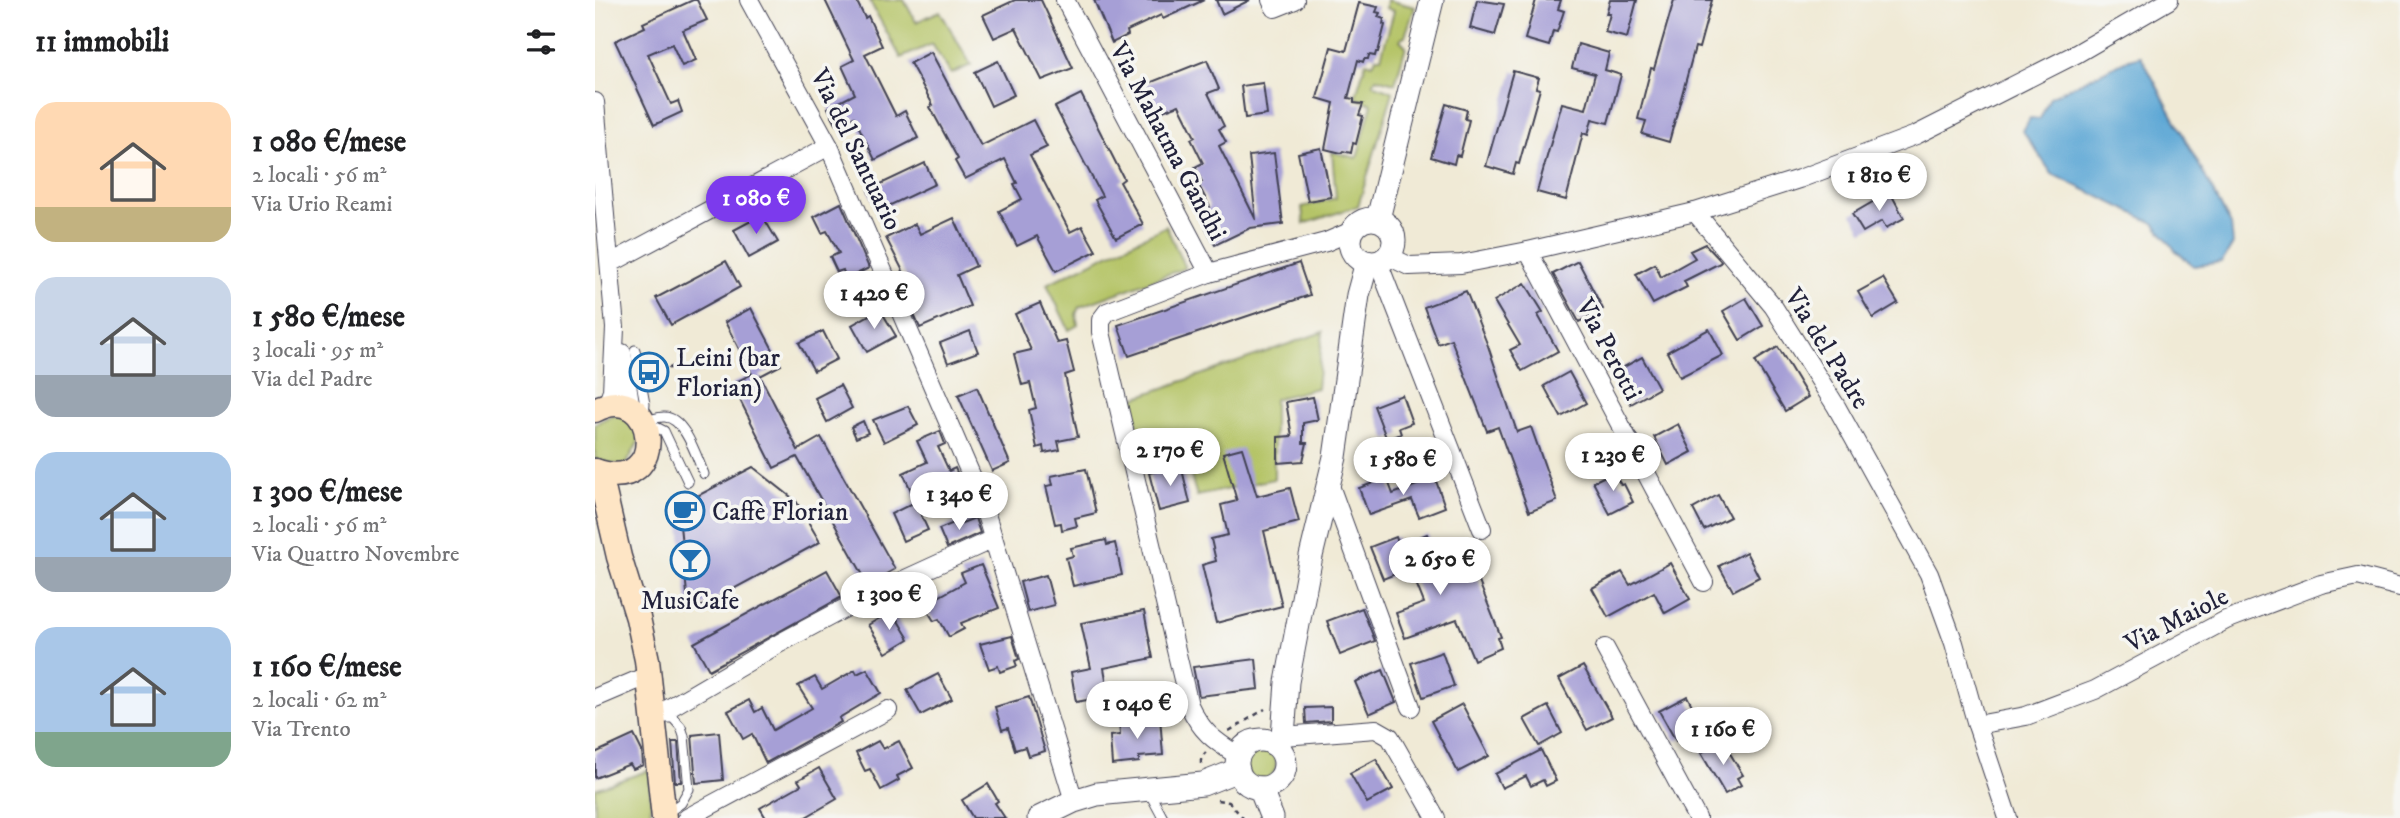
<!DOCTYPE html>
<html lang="it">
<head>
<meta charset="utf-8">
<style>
	:root { --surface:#fff; --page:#f6f6f6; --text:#202124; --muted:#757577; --accent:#7c3aed }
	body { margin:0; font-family:"IM FELL DW Pica",serif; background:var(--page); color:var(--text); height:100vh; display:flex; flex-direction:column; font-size:26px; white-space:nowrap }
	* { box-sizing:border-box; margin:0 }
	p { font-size:23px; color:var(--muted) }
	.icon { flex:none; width:38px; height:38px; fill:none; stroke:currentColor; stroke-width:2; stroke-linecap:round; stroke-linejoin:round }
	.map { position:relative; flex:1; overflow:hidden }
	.drawer { display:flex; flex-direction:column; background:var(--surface); width:595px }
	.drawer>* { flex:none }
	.price { position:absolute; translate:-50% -60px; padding:0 16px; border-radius:24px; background:#fff; color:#222; font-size:23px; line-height:46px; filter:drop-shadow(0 2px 4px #0008) }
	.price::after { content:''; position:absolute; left:50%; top:42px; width:21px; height:16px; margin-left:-10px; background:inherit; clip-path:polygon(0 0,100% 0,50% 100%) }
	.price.selected { background:var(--accent); color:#fff }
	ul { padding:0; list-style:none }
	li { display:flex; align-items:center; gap:21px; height:175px; padding:0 35px }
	li span { display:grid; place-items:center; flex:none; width:196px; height:140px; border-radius:21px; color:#555 }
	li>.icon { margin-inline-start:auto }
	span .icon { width:84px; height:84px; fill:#fffc; stroke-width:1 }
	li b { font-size:30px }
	h2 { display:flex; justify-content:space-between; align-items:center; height:84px; padding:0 35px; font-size:30px }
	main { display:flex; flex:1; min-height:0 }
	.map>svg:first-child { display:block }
	.green { fill:#b5c467; stroke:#6c7351; stroke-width:2 }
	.water { fill:#5da7d5; stroke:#406488; stroke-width:2 }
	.building { fill:#a69fd6 }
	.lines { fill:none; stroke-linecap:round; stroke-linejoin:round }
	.service-casing { stroke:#414052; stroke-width:11 }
	.minor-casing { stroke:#414052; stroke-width:20 }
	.tertiary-casing { stroke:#414052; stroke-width:25 }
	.secondary-casing { stroke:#414052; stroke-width:27 }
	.path { stroke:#414052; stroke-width:2.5; stroke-dasharray:5 5; stroke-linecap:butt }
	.service { stroke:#fff; stroke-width:9 }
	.minor { stroke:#fff; stroke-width:18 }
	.tertiary { stroke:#fff; stroke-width:23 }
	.secondary { stroke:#fee5c5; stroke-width:24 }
	.labels { text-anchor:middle; stroke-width:7; stroke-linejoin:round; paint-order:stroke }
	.street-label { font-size:26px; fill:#22223b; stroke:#f6f6f2 }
	.poi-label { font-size:26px; fill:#22223b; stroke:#f6f6f2; text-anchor:start }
</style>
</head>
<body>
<main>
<section class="drawer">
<h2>11 immobili<svg class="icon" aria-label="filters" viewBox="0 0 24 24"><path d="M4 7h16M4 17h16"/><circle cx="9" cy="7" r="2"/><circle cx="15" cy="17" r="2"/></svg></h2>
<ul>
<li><span style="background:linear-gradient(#ffd9b3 75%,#c2b280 0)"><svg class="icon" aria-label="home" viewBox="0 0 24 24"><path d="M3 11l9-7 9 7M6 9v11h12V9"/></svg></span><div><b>1 080 €/mese</b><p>2 locali · 56 m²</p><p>Via Urio Reami</p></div></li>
<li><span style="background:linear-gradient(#c9d6e8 70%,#9aa5b1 0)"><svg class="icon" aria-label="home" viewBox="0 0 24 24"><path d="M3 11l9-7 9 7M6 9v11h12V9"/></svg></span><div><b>1 580 €/mese</b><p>3 locali · 95 m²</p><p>Via del Padre</p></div></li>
<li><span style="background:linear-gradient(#a9c7e8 75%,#9aa5b1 0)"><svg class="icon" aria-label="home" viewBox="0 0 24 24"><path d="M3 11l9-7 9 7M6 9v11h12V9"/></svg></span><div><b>1 300 €/mese</b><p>2 locali · 56 m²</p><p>Via Quattro Novembre</p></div></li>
<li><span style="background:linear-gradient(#a9c7e8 75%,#7fa58c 0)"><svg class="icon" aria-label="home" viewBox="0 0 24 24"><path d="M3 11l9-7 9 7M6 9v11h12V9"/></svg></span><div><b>1 160 €/mese</b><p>2 locali · 62 m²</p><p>Via Trento</p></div></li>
</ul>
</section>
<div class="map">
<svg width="1805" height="818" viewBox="0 0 1805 818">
	<rect width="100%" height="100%" fill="#f6f6f2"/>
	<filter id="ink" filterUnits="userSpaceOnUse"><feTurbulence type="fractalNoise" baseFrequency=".0143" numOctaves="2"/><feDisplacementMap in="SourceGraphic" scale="14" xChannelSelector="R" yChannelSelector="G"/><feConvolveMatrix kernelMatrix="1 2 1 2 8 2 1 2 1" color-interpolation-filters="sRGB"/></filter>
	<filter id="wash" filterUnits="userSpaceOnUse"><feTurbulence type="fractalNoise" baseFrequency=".00686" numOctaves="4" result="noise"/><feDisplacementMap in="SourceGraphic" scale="28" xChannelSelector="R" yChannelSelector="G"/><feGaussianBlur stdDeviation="1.57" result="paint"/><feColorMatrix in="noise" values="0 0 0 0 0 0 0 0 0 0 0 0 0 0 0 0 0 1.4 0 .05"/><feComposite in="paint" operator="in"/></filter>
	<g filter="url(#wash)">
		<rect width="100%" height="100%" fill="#f0ead6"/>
		<g class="green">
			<path d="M274 0H309L321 22 345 11 376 65 356 74 337 44 306 58Z"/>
			<path d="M792 0 820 7 810 36 807 37 805 40 811 46 800 83 781 78 778 84 798 92 763 206 709 224 707 207 741 198 737 152 762 158 777 104 760 98 771 62 778 64 781 57H786L799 11 791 8Z"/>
			<path d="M571 226 590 268 484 307 481 314 483 325 474 330 452 284Z"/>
			<path d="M728 332 722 388 679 399V479L602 496 591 460 551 468 537 399Z"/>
			<path d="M17 415 32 417 47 435 30 467 0 459V424Z"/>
			<circle cx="665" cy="764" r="16"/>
			<path d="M55 770 56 818H0V789Z"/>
		</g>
		<path class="water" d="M1546 56 1636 225 1638 244 1627 262 1599 266 1581 251 1559 223 1457 174 1428 131 1435 118 1445 119 1455 97 1534 59Z"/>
		<g id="blocks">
			<g class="building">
				<path d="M98 0H102L112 20 88 30 101 60 87 66 77 44 53 54 76 104 83 101 87 112 59 125 20 41 50 27 48 23Z"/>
				<path d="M230 0H261L270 18 273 16 287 46 270 54 301 116 310 111 323 138 280 160 259 117 242 125 233 108 260 94 247 66 259 60Z"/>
				<path d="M420 0H446L478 68 447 80 421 28 399 38 388 15Z"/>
				<path d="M499 0H609L568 19 566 15 532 31 533 35 517 43Z"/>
				<path d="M621 0H655L627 14Z"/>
				<path d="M882 0 909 4 900 35 875 28Z"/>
				<path d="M941 0H966L963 9 969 11 962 32 958 31 954 46 930 39Z"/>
				<path d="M1015 0H1042L1032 38 1010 32 1015 14H1011Z"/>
				<path d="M1079 0H1117L1104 48 1100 47 1074 142 1047 134 1051 121 1043 119 1056 68 1059 69Z"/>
				<path d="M764 3 783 7 781 12 785 13 783 17 789 19 788 24 790 25 783 52H781L780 56 774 55 773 59H769L768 62 763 60 753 98 759 99V103L768 104 764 115 768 116 761 144 758 143 756 153 748 151 746 153 730 149 739 103 722 98 736 47 751 51Z"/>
				<path d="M983 44 1014 53 1010 70 1026 75 1013 123 997 119 993 135 988 133 971 200 942 192 967 103 991 109 1000 74 977 68Z"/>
				<path d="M336 52 386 146 438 120 452 147 435 155 475 232 487 226 501 251 461 271 442 236 422 246 404 211 427 199 419 184 422 183 410 159 370 179 360 161 363 159 335 107 338 105 315 63Z"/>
				<path d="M612 60 624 89 613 93 629 126 624 129 631 142 624 146 661 220 654 156 679 153 688 224 655 228 620 245 611 228 616 226 608 211 615 207 603 184 607 182 600 167 608 163 596 139 600 137 584 105 554 116 544 87Z"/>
				<path d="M403 61 419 95 396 106 380 72Z"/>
				<path d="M918 71 944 78 941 88 945 89 924 164 921 163 918 174 891 166Z"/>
				<path d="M668 83 672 115 650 118 646 86Z"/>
				<path d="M486 94 529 179 525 182 548 224 521 238 500 200 507 196 460 107Z"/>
				<path d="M851 104 872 110 870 119 874 120 865 156 861 155 859 164 836 157Z"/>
				<path d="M726 148 736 197 713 201 703 153Z"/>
				<path d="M330 163 340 184 283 211 273 190Z"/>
				<path d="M1295 192 1309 218 1291 228 1287 221 1268 232 1257 214Z"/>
				<path d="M246 203 274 268 251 279 248 270 242 272 235 257 244 253 232 231 227 233 219 217Z"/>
				<path d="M167 215 183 242 154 258 139 230Z"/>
				<path d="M359 218 381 266 362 275 375 306 325 328 316 308 325 304 291 238 320 224 325 234Z"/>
				<path d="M1110 244 1126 261 1125 263 1089 281 1092 287 1058 304 1041 274 1060 264 1066 277 1100 258 1095 251Z"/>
				<path d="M131 261 145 287 76 325 61 298Z"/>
				<path d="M983 261 1008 309 984 322 958 274Z"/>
				<path d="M704 263 715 295 534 356 523 325Z"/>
				<path d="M1288 278 1303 303 1278 318 1263 292Z"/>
				<path d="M930 283 948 312 943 315 963 351 927 371 915 350 925 345 899 301Z"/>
				<path d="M871 291 893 346 922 432 936 427 962 501 934 512 903 427 892 431 856 339 843 344 829 307Z"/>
				<path d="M1151 298 1168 326 1145 340 1128 311Z"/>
				<path d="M445 303 462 343 471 341 479 372 470 375 483 437 463 441 465 450 449 453 448 446 442 448 434 410 441 408 435 383 427 385 419 354 436 350 420 314Z"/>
				<path d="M156 308 186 365 165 376 203 450 226 437 300 569 273 584 202 457 179 468 137 384 157 374 130 322Z"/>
				<path d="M285 309 301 336 272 352 257 325Z"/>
				<path d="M1114 329 1128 355 1085 377 1072 352Z"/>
				<path d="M228 331 242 359 219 371 204 343Z"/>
				<path d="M375 331 383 352 353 363 345 343Z"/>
				<path d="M1183 347 1213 397 1190 411 1160 361Z"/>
				<path d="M1047 357 1064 388 1036 404 1018 373Z"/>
				<path d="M974 372 991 403 966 417 949 386Z"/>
				<path d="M245 385 257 408 232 422 220 398Z"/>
				<path d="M382 387 415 463 397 471 363 395Z"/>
				<path d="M807 395 817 423 804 428 806 434 792 440 779 406Z"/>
				<path d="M718 397 723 420 708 423V443H712L708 461 683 463V437L697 436 691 402Z"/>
				<path d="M313 406 323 425 289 442 278 420Z"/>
				<path d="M268 421 273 433 261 438 256 427Z"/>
				<path d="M1083 424 1097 452 1073 465 1059 437Z"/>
				<path d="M345 431 350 444 343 447 354 471 360 468 372 495 358 502 353 492 323 506 308 473 332 462 322 441Z"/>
				<path d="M647 448 662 496 695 488 704 522 669 531 687 606 621 623 607 565 621 561 616 539 633 535 626 505 642 501 628 453Z"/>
				<path d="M586 465 595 503 564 511 554 473Z"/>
				<path d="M158 467 201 501 225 542 94 613 83 506Z"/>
				<path d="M491 469 501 513 480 518 482 526 467 530 466 523 460 524 451 486 458 485 456 476Z"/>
				<path d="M1018 472 1026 485 1029 484 1038 502 1015 514 998 482Z"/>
				<path d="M792 478 798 494 840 478 850 507 824 517 817 500 774 515 764 488Z"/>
				<path d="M1123 495 1135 517 1109 530 1098 509Z"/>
				<path d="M320 502 333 530 308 541 296 514Z"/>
				<path d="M380 518 385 533 352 548 344 529 366 520 367 523Z"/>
				<path d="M832 534 837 547 825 553 837 584 875 568 879 579 882 577 906 637 903 638 906 648 879 660 862 619 810 638 801 613 829 603 815 568 788 579 775 547 801 537 804 545Z"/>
				<path d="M511 540 512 545 520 543 527 575 478 586 471 558 478 556 476 548Z"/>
				<path d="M1151 552 1164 577 1138 591 1124 566Z"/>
				<path d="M1075 563 1095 599 1070 613 1059 592 1013 617 997 588 1027 572 1035 585Z"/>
				<path d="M386 565 404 608 366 623 369 629 354 637 344 619 339 621 329 605 370 582 366 573Z"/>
				<path d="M232 570 247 597 114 670 99 643Z"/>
				<path d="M451 575 459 605 433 612 425 582Z"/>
				<path d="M767 608 780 641 745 655 732 621Z"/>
				<path d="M297 611 314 639 291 653 273 625Z"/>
				<path d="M549 611 558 658 509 668 514 696 481 702 476 672 496 668 486 623Z"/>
				<path d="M417 636 424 659 420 661 422 666 405 672 403 666 394 669 385 644Z"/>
				<path d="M847 652 859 686 828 697 816 663Z"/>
				<path d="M661 659 664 689 604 696 598 667Z"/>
				<path d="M988 666 1017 717 992 730 964 679Z"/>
				<path d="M272 669 286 693 244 718 246 722 171 763 157 734 148 739 133 711 154 700 160 712 167 708 178 730 217 708 203 686 220 677 227 689 260 670 262 674Z"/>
				<path d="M788 670 801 702 774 714 760 682Z"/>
				<path d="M343 674 357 699 326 715 312 690Z"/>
				<path d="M1092 696 1106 722 1099 726 1101 731 1081 741 1064 711Z"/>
				<path d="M434 697 450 751 433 756 430 747 420 750 413 728 407 730 400 707Z"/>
				<path d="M867 704 894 756 863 772 836 721Z"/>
				<path d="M953 706 967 733 944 746 929 719Z"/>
				<path d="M736 707V721L711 723 710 708Z"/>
				<path d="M565 717 568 755 544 757V762L517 765 515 736 525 735 524 720Z"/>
				<path d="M124 732 128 780 101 783 97 735Z"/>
				<path d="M39 735 47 751 48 765 38 769 35 764 0 778V753Z"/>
				<path d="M1127 740 1148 775 1142 778 1146 785 1130 794 1106 753Z"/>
				<path d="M283 741 288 749 304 741 318 768 302 776 304 780 286 790 275 769 270 771 261 753Z"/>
				<path d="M77 742H83L86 782H80Z"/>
				<path d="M946 750 961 781 951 786 948 780 936 786 931 776 907 788 900 774Z"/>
				<path d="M781 759 798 789 772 803 755 773Z"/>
				<path d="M224 768 242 799 209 818H171L165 808 206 785 203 780Z"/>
				<path d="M393 784 403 801 400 803 410 818H378L367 800Z"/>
			</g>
		</g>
	</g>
	<g filter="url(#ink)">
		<use href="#blocks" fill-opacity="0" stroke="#414052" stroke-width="2"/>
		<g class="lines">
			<defs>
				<g id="service">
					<path d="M40 350 50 404 49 417"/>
					<path d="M51 421C56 420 62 417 68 417 89 415 102 458 109 474"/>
					<path d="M51 422 69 431 93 482"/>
					<path d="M64 718H78L86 727 89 736 94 789 86 803 72 813"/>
					<path d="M553 790 568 818"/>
				</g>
				<g id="minor">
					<path d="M154 0 234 146 386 498 479 801"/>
					<path d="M470 0 614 273 731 242 757 231"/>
					<path d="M676 0 680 8 700 0"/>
					<path d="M0 102 20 328 17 391 12 405"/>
					<path d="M1100 212 1178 306 1241 406 1334 574 1359 643 1382 725 1413 818"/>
					<path d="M933 251 1109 582"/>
					<path d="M793 256 814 266 866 264 933 251 1100 212 1204 179 1321 135 1481 54 1574 0"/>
					<path d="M783 262 887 529"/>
					<path d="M16 263 234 146"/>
					<path d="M614 273 512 312 506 320V332L594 705C606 731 618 740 642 755"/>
					<path d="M27 353 36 409"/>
					<path d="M734 483 816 707"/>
					<path d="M1010 648 1102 818"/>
					<path d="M0 698 54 675"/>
					<path d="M59 717 185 643 269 598 398 539"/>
					<path d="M1382 725 1431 716 1500 690 1631 620 1726 584 1763 576 1805 587"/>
					<path d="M688 736 781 729 795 737 841 818"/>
					<path d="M92 818 293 710"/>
				</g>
				<g id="tertiary">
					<path d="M783 219 837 0"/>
					<circle cx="777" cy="241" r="22"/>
					<circle cx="666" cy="764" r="24"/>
					<path d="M677 743 688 736 692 682 716 556 740 457 763 295 772 262"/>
					<path d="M665 788 677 818"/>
					<path d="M444 818 479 801 502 794 608 784 643 770"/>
				</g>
				<g id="secondary">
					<path d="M0 410C62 376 78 497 0 471"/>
					<path d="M0 471 8 488 24 557 43 618 52 660 69 818"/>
				</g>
			</defs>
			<use href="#service" class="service-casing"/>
			<use href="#minor" class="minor-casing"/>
			<use href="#tertiary" class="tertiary-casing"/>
			<use href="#secondary" class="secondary-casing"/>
			<g class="path">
				<path d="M55 377 79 366"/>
				<path d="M634 731 670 709"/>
				<path d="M606 764V758L611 752"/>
				<path d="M622 800 634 802 648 818"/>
			</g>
			<use href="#service" class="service"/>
			<use href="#minor" class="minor"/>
			<use href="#tertiary" class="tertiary"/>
			<use href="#secondary" class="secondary"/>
		</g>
	</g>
	<defs>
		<symbol id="bus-ring" viewBox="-11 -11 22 22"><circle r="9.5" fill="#f6f6f2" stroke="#1f6fb2" stroke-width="1.5"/><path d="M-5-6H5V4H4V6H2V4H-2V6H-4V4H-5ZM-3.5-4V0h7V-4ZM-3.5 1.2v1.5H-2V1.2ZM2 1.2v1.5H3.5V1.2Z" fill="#1f6fb2"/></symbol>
		<symbol id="cafe-ring" viewBox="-11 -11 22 22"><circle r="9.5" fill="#f6f6f2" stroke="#1f6fb2" stroke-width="1.5"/><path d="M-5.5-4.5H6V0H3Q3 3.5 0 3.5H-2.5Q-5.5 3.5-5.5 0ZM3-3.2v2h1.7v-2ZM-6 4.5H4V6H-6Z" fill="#1f6fb2"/></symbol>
		<symbol id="bar-ring" viewBox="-11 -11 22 22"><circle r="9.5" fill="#f6f6f2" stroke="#1f6fb2" stroke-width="1.5"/><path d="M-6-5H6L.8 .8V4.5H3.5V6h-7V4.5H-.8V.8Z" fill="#1f6fb2"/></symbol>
	</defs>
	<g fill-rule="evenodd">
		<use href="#bus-ring" x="32" y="350" width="44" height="44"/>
		<use href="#cafe-ring" x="68" y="489" width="44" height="44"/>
		<use href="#bar-ring" x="73" y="538" width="44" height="44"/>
	</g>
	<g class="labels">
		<g class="street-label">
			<text transform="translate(574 141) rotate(62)" y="9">Via Mahatma Gandhi</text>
			<text transform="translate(262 149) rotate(64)" y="9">Via del Santuario</text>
			<text transform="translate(1233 348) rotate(58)" y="9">Via del Padre</text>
			<text transform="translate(1015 349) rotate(62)" y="9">Via Perotti</text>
			<text transform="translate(1581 619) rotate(-27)" y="9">Via Maiole</text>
		</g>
		<g class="poi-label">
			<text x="81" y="366">Leini (bar<tspan x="81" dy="30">Florian)</tspan></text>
			<text x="117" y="520">Caffè Florian</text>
			<text x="95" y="609" text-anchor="middle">MusiCafe</text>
		</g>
	</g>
</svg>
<b class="price" style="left:1284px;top:213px">1 810 €</b>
<b class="price selected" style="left:161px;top:236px">1 080 €</b>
<b class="price" style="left:279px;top:331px">1 420 €</b>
<b class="price" style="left:575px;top:488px">2 170 €</b>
<b class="price" style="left:1018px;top:493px">1 230 €</b>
<b class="price" style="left:808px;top:497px">1 580 €</b>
<b class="price" style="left:364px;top:532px">1 340 €</b>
<b class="price" style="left:845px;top:597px">2 650 €</b>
<b class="price" style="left:294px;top:632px">1 300 €</b>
<b class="price" style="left:542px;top:741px">1 040 €</b>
<b class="price" style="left:1128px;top:767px">1 160 €</b>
</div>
</main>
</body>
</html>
